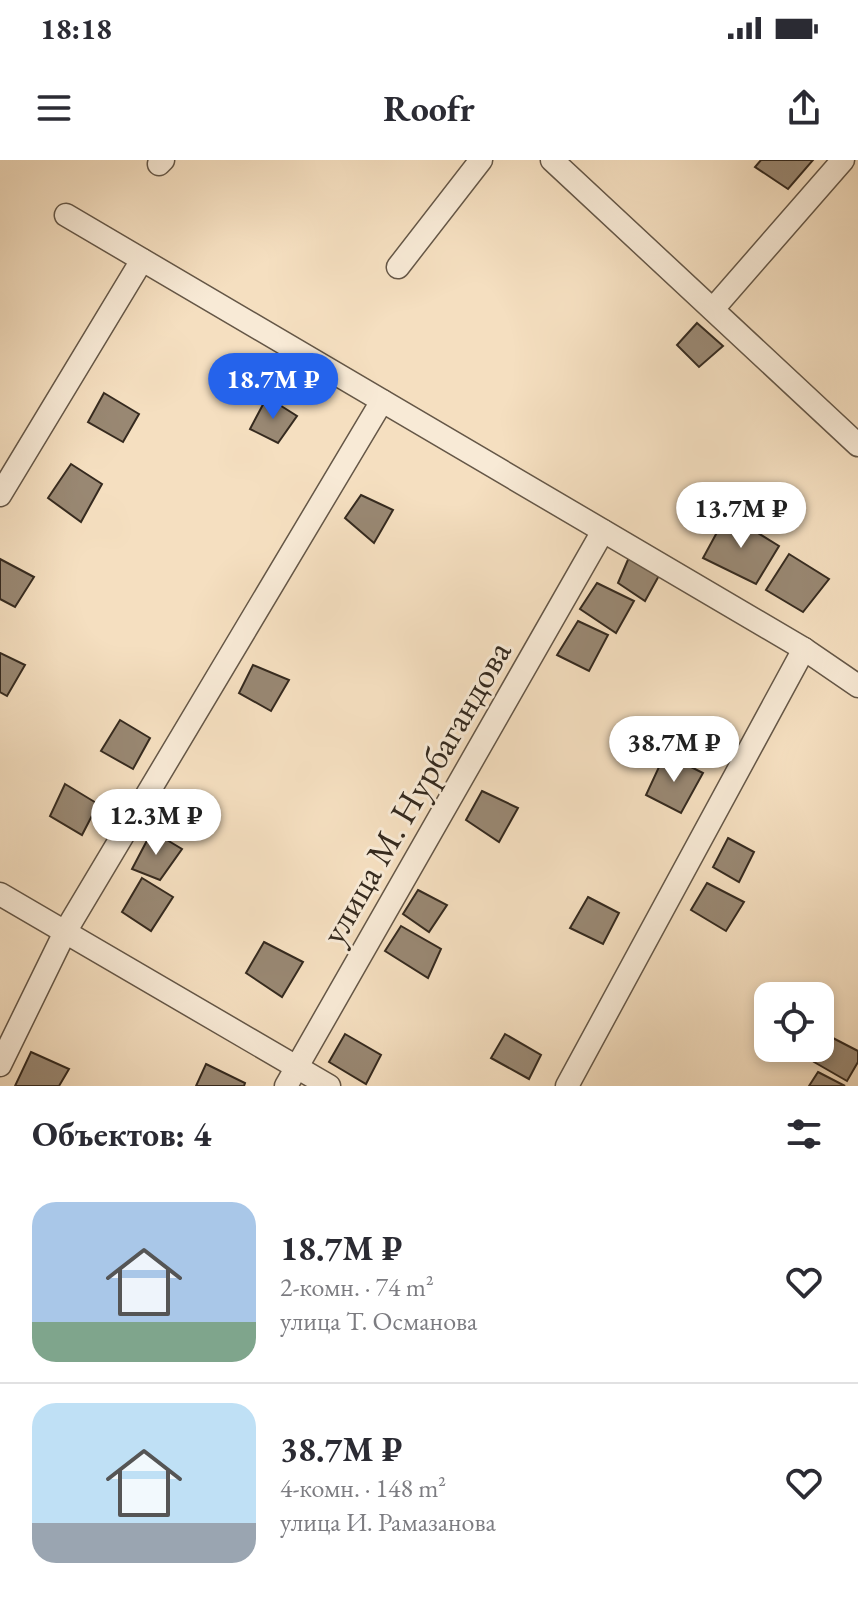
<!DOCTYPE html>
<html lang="ru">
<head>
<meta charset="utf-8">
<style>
	:root { --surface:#fff; --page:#f7f7f7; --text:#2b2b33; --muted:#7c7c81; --line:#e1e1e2; --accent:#2563eb }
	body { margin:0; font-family:"EB Garamond",serif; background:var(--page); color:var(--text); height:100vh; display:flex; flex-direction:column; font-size:30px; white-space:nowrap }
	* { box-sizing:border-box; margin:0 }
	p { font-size:26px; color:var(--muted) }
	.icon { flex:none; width:44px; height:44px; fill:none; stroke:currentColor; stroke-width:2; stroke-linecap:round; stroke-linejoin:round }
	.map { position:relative; height:926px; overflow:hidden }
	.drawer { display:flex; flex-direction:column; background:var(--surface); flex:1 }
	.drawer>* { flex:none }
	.controls { position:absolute; left:754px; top:822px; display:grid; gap:16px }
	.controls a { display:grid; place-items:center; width:80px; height:80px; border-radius:16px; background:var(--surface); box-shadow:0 4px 12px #0003; font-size:40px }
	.price { position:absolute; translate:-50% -68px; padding:0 18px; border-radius:28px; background:#fff; color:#222; font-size:26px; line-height:52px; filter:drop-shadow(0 2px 4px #0008) }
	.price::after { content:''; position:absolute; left:50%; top:48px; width:24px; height:18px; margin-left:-12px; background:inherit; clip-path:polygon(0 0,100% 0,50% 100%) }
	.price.active { background:var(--accent); color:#fff }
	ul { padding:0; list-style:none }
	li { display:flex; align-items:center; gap:24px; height:200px; padding:0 32px }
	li+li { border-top:2px solid var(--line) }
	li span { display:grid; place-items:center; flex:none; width:224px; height:160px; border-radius:24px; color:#555 }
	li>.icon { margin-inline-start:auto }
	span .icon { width:96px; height:96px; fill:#fffc; stroke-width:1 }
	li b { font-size:34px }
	h2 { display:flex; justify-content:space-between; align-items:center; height:96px; padding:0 32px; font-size:34px }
	.status { display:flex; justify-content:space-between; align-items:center; height:56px; padding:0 40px; background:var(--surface); direction:ltr }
	.status svg { height:22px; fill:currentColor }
	header { display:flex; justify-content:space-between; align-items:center; height:104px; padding:0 32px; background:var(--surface); font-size:36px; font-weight:700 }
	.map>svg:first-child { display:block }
	.building { fill:#998873; stroke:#352a1f; stroke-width:2 }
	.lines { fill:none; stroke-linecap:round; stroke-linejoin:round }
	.minor-casing { stroke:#655747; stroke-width:25 }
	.minor { stroke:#f8ead6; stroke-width:22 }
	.labels { text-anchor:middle; stroke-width:6; stroke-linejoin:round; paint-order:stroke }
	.street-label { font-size:36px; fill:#352a1f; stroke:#f8ead6 }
</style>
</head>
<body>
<div class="status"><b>18:18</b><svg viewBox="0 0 49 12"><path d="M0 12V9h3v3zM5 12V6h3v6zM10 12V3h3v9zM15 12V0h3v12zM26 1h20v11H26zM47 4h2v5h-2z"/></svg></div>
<header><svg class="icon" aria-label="menu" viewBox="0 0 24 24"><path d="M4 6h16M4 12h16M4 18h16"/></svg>Roofr<svg class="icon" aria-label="share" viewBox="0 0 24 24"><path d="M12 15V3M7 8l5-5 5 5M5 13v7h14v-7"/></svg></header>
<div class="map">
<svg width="858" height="926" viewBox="0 0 858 926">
	<rect width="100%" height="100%" fill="#f5dfc0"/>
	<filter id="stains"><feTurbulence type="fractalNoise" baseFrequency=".0025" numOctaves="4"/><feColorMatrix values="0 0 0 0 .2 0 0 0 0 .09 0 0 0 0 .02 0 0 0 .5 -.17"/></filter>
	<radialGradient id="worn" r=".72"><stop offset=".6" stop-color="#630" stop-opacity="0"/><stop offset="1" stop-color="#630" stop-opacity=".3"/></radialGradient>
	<g class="building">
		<path d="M761 0H813L788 29 755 7Z"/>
		<path d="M697 163 723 186 699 207 677 185Z"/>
		<path d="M104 233 139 254 123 282 88 262Z"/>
		<path d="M267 237 297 256 278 283 250 269Z"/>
		<path d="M71 304 102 324 81 362 48 338Z"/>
		<path d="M361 335 393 350 374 383 345 358Z"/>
		<path d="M727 354 779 386 756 424 703 398Z"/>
		<path d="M789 394 829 419 803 452 766 430Z"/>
		<path d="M630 395 661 412 645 441 618 423Z"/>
		<path d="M0 399 34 417 15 447 0 439Z"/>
		<path d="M597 423 634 441 616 473 580 449Z"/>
		<path d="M578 461 608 475 589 511 557 495Z"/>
		<path d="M0 493 25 505 7 536 0 532Z"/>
		<path d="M253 505 289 520 271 551 239 533Z"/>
		<path d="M120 560 150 578 133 609 101 591Z"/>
		<path d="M665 594 703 613 681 653 646 635Z"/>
		<path d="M65 624 98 644 82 675 50 656Z"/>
		<path d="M482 631 518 648 499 682 466 660Z"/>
		<path d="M152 671 182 689 160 720 132 709Z"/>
		<path d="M728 678 754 692 739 722 713 707Z"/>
		<path d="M142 718 173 737 151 771 122 752Z"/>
		<path d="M707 723 744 742 726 771 691 750Z"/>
		<path d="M418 730 447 745 429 772 403 754Z"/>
		<path d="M588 737 619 753 603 784 570 768Z"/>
		<path d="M401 766 441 789 428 818 385 791Z"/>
		<path d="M264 782 303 802 282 837 246 813Z"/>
		<path d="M345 874 381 895 366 924 329 902Z"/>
		<path d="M505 874 541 895 529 919 491 898Z"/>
		<path d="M829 876 858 891V902L847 921 814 902Z"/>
		<path d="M31 892 69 909 59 926H15Z"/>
		<path d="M206 904 245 923 244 926H196Z"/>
		<path d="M818 912 845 926H809Z"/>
	</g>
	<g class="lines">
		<defs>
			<g id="minor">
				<path d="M552 0 858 285"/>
				<path d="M159 4 163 0"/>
				<path d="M66 55 804 489 858 526"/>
				<path d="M398 107 481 0"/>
				<path d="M713 149 843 0"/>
				<path d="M0 335 142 100"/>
				<path d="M0 734 329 926"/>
				<path d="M0 905 65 772 382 241"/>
				<path d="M286 926 603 371"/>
				<path d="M567 926 804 489"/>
			</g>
		</defs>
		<use href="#minor" class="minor-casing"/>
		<use href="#minor" class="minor"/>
	</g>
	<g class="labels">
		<g class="street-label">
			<text transform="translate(415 632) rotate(-60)" y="13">улица М. Нурбагандова</text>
		</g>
	</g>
	<rect width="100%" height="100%" filter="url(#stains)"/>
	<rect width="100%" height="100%" fill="url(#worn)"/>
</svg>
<div class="controls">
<a><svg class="icon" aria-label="locate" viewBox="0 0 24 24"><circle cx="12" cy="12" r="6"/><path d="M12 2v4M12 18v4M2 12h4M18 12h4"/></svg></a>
</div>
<b class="price active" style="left:273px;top:261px">18.7M ₽</b>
<b class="price" style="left:741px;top:390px">13.7M ₽</b>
<b class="price" style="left:674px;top:624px">38.7M ₽</b>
<b class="price" style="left:156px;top:697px">12.3M ₽</b>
</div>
<section class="drawer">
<h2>Объектов: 4<svg class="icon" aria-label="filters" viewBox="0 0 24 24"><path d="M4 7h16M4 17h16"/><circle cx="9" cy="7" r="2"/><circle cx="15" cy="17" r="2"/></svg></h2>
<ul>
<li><span style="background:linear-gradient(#a9c7e8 75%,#7fa58c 0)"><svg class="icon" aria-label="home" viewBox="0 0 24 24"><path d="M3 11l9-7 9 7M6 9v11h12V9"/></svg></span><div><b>18.7M ₽</b><p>2-комн. · 74 m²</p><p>улица Т. Османова</p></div><svg class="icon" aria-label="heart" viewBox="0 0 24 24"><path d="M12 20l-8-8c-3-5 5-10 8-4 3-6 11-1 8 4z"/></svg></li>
<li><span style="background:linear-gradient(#bfe0f5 75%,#9aa5b1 0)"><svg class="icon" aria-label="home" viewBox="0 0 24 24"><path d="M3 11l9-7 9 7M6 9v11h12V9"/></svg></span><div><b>38.7M ₽</b><p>4-комн. · 148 m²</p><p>улица И. Рамазанова</p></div><svg class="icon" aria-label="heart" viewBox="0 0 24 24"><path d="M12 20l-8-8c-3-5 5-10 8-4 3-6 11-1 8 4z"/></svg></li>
</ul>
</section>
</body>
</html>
